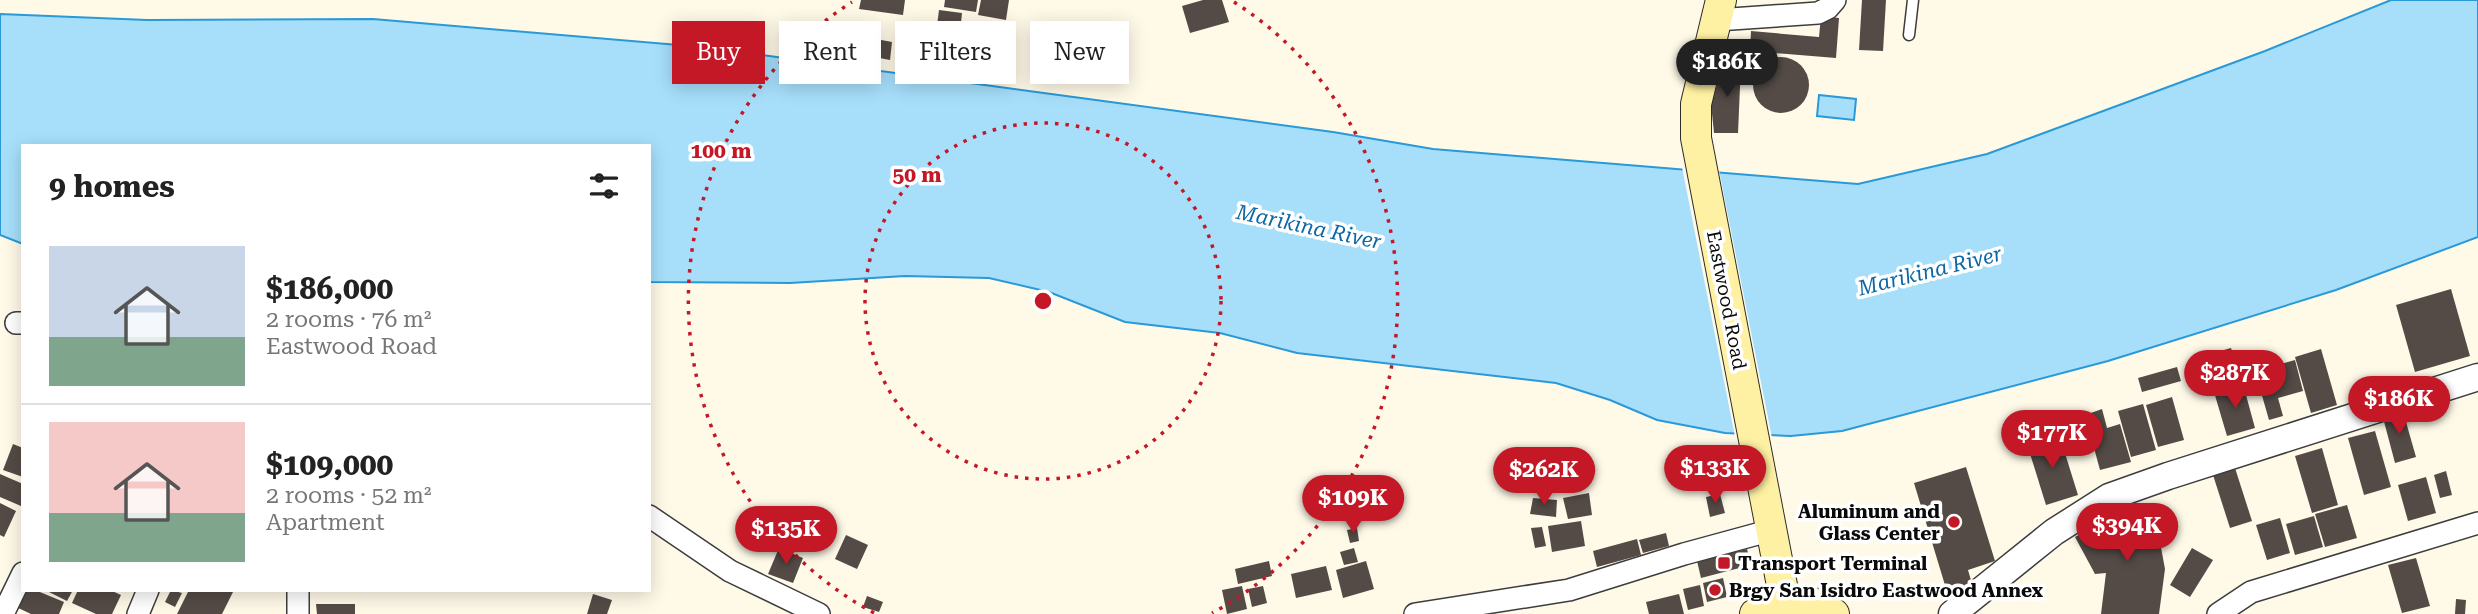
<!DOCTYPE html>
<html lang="en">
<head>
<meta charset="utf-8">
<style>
	:root { --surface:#fff; --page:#f6f6f6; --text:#222; --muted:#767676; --line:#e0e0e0; --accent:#c41827 }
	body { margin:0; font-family:"Roboto Serif",serif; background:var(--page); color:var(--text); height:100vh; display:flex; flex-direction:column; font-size:26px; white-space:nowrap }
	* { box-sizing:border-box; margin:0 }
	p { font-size:23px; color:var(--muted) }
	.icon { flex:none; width:38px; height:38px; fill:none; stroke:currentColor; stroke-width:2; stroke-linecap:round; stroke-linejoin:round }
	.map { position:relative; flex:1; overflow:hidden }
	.details { position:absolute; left:21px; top:144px; width:630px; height:448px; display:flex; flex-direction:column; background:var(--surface); border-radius:0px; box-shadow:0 4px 18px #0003 }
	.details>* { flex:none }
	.hud { position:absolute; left:672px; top:21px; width:665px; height:63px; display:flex; gap:14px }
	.price { position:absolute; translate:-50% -60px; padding:0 16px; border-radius:24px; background:var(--accent); color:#fff; font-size:23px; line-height:46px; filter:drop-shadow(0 2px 4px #0008) }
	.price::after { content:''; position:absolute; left:50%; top:42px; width:21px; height:16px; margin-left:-10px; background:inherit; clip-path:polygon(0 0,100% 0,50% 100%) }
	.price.active { background:#222; color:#fff }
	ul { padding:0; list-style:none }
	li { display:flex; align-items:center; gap:21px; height:175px; padding:0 28px }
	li+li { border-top:2px solid var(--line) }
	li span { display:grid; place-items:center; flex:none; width:196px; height:140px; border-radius:0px; color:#555 }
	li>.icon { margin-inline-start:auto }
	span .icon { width:84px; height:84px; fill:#fffc; stroke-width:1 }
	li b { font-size:30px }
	h2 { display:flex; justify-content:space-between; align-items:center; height:84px; padding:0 28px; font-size:30px }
	.pill { padding:0 24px; border-radius:0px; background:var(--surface); box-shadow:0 4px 18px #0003; font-size:24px; line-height:63px }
	.pill.active { background:var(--accent); color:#fff }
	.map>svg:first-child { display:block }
	.water { fill:#a7dffb; stroke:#2999d8; stroke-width:2 }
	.pier { fill:#fffae8 }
	.building { fill:#544b46 }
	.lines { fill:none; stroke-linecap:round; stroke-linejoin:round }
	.service-casing { stroke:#3d3d3d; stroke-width:13 }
	.minor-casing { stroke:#3d3d3d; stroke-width:24 }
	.tertiary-casing { stroke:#3d3d3d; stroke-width:29 }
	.secondary-casing { stroke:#2c2c2c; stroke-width:32 }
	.service { stroke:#fff; stroke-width:10 }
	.minor { stroke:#fff; stroke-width:21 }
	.tertiary { stroke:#fff; stroke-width:26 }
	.secondary { stroke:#fff1a3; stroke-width:30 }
	.ring { fill:none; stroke:#c41827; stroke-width:3.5; stroke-dasharray:3.5 7 }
	.poi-dot { fill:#c41827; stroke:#fff; stroke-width:2.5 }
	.labels { text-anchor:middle; stroke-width:7; stroke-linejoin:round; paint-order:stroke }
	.street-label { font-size:19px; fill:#0a0a0a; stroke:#fff }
	.poi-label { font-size:19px; font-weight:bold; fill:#0a0a0a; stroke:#fff; text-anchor:start }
	.water-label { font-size:21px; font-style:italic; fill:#0b67a5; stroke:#fff }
	.centre { fill:#c41827; stroke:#fff; stroke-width:3.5 }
	.ring-label { font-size:21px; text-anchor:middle; font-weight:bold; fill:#c41827; stroke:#fff; stroke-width:7; stroke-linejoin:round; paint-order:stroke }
</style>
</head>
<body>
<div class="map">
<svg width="2478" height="614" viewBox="0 0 2478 614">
	<rect width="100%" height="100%" fill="#fffae8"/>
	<g class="water">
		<path d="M2391 0H2478V237L2336 290 2108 361 1842 431 1791 436 1725 433 1657 420 1610 400 1556 383 1297 353 1220 333 1125 322 1049 292 989 278 905 276 790 283 649 282V145H23V244L0 235V14L147 20 373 19 702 47 1333 132 1433 149 1858 184 1987 154 2265 51Z"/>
		<path d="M1819 95 1856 99 1854 120 1817 116Z"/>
	</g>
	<path class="pier" d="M1682 167 1719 170 1772 438 1735 437Z"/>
	<g class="building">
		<path d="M861 0H905L903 15 859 9Z"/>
		<path d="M945 0H978L976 12 944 7Z"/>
		<path d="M981 0H1009L1006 20 978 15Z"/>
		<path d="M1203 0H1222L1229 22 1190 33 1182 6Z"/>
		<path d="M1862 0H1886L1883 51 1859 50Z"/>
		<path d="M939 10 962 13 959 43 935 41Z"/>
		<path d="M1821 16 1839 18 1836 58 1750 51 1751 31 1819 37Z"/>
		<path d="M876 39 892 42 890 60 874 57Z"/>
		<circle cx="1781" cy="85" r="28"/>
		<path d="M1725 60 1741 63 1738 133H1714L1711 104Z"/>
		<path d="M2451 289 2470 356 2415 372 2396 305Z"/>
		<path d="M2231 348 2241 382 2213 390 2203 356Z"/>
		<path d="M2321 349 2337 405 2311 413 2295 357Z"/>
		<path d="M2295 360 2303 391 2278 398 2283 416 2269 420 2255 371Z"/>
		<path d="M2177 367 2181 381 2142 392 2138 378Z"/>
		<path d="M2243 384 2255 428 2227 436 2214 392Z"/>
		<path d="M2172 397 2184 440 2158 447 2146 405Z"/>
		<path d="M2143 404 2156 450 2131 457 2118 411Z"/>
		<path d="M2402 408 2416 457 2395 463 2382 414Z"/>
		<path d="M2102 409 2107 428 2120 424 2131 462 2100 470 2085 415Z"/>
		<path d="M2375 431 2391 487 2364 495 2348 438Z"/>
		<path d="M2059 434 2078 495 2046 505 2027 444Z"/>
		<path d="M13 444 23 448V477L3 470Z"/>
		<path d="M2322 448 2338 505 2312 513 2295 456Z"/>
		<path d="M1966 467 1995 561 1968 570 1973 587 1948 595 1914 483Z"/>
		<path d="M2235 468 2252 521 2230 528 2213 475Z"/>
		<path d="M2446 471 2452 495 2440 498 2434 475Z"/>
		<path d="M0 474 23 484 21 506 0 497Z"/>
		<path d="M2426 477 2436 513 2408 521 2398 485Z"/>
		<path d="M1589 493 1592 515 1568 519 1563 498Z"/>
		<path d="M1720 494 1725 513 1710 517 1706 497Z"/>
		<path d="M1533 498 1557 500 1556 517 1530 514Z"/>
		<path d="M0 503 16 511 4 537 0 535Z"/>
		<path d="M2138 503 2160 542 2165 569 2159 614H2101L2106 573 2095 574 2075 537Z"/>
		<path d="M2347 505 2357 538 2325 547 2315 514Z"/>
		<path d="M2314 516 2323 547 2295 555 2286 524Z"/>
		<path d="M2280 518 2290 553 2267 560 2256 525Z"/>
		<path d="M1581 521 1585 546 1552 552 1548 526Z"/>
		<path d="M1542 527 1546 546 1535 548 1531 528Z"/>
		<path d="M1357 528 1359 541 1350 543 1347 530Z"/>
		<path d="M1666 533 1669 546 1643 553 1639 540Z"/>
		<path d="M846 535 868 545 857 569 835 559Z"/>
		<path d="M1637 539 1641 555 1597 567 1593 551Z"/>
		<path d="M779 548 803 558 793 583 768 574Z"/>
		<path d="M1354 548 1358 562 1344 565 1340 552Z"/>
		<path d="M2192 548 2213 560 2190 597 2170 585Z"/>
		<path d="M1747 549 1751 565 1701 578 1697 561Z"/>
		<path d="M2416 558 2430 606 2402 613 2388 565Z"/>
		<path d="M1269 561 1272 576 1238 584 1235 569Z"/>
		<path d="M1366 561 1374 589 1343 598 1336 570Z"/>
		<path d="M1326 566 1332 590 1296 598 1291 574Z"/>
		<path d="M1723 578 1727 597 1707 602 1703 583Z"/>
		<path d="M1700 585 1704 606 1688 610 1683 589Z"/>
		<path d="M1242 586 1247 609 1227 614 1222 590Z"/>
		<path d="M1263 586 1267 603 1252 607 1248 589Z"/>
		<path d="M22 590H35L64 602 59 614H31L14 606Z"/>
		<path d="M45 590H73L67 601Z"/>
		<path d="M78 590H110L121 595 112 614H96L72 603Z"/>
		<path d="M171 590 182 593 175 607 165 602Z"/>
		<path d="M189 590H234L222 614H177Z"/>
		<path d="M593 594 612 600 607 614H587Z"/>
		<path d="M1679 594 1684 614H1649L1646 602Z"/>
		<path d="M867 596 883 602 879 612 863 607Z"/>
		<path d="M2456 599 2466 600 2465 614H2455Z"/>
		<path d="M316 604H355V614H317Z"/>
	</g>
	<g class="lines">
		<defs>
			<path id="service" d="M1909 35 1913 0"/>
			<g id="minor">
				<path d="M1717 20 1818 13 1828 8 1835 0"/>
				<path d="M16 323H23"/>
				<path d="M649 516 730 571 819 614"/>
				<path d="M298 590V614"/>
				<path d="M3 614 23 573"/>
				<path d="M138 614 148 590"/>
				<path d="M1415 614 1569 590 1684 554 1772 530"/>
				<path d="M2218 614 2251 592 2478 523"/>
			</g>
			<path id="tertiary" d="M1952 614 2054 532 2109 497 2168 476 2478 377"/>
			<g id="secondary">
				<path d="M1721 0 1696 104V138L1785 601"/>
				<path d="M1755 614C1781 598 1809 595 1834 614"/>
			</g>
		</defs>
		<use href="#service" class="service-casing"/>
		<use href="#minor" class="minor-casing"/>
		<use href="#tertiary" class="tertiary-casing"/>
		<use href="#secondary" class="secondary-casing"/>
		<use href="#service" class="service"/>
		<use href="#minor" class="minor"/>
		<use href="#tertiary" class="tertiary"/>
		<use href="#secondary" class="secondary"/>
	</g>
	<g class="ring">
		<circle cx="1043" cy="301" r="178"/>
		<path d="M874 613A355 355 0 0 1 852 2M1234 2A355 355 0 0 1 1212 613"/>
	</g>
	<g class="poi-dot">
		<circle cx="1954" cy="522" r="7"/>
		<rect x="1717" y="556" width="14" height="14" rx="3.5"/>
		<circle cx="1715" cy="590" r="7"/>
	</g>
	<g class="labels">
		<g class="street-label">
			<text transform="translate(1727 300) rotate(79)" y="7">Eastwood Road</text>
		</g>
		<g class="poi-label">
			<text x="1940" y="518" text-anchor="end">Aluminum and<tspan x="1940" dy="22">Glass Center</tspan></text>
			<text x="1738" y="570">Transport Terminal</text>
			<text x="1729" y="597">Brgy San Isidro Eastwood Annex</text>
		</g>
		<g class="water-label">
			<text transform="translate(1309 227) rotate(12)" y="7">Marikina River</text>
			<text transform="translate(1930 271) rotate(-14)" y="7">Marikina River</text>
		</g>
	</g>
	<circle cx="1043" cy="301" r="10" class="centre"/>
	<g class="ring-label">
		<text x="721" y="158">100 m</text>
		<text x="917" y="182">50 m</text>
	</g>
</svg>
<b class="price active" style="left:1727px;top:99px">$186K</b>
<b class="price" style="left:2235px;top:410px">$287K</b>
<b class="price" style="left:2399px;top:436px">$186K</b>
<b class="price" style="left:2052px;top:470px">$177K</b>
<b class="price" style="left:1715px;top:505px">$133K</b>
<b class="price" style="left:1544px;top:507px">$262K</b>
<b class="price" style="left:1353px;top:535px">$109K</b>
<b class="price" style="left:2127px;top:563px">$394K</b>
<b class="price" style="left:786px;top:566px">$135K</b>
<div class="hud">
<a class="pill active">Buy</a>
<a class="pill">Rent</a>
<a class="pill">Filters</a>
<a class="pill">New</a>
</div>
<section class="details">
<h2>9 homes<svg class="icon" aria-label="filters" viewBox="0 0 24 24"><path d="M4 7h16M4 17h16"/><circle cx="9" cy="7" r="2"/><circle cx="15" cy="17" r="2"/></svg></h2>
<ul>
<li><span style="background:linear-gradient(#c9d6e8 65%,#7fa58c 0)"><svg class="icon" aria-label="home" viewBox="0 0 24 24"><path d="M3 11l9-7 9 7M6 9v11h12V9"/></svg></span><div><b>$186,000</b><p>2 rooms · 76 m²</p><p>Eastwood Road</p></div></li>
<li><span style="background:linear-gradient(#f6c9c9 65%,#7fa58c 0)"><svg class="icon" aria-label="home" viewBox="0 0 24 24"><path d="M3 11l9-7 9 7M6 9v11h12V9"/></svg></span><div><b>$109,000</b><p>2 rooms · 52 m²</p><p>Apartment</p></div></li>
</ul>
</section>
</div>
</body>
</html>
